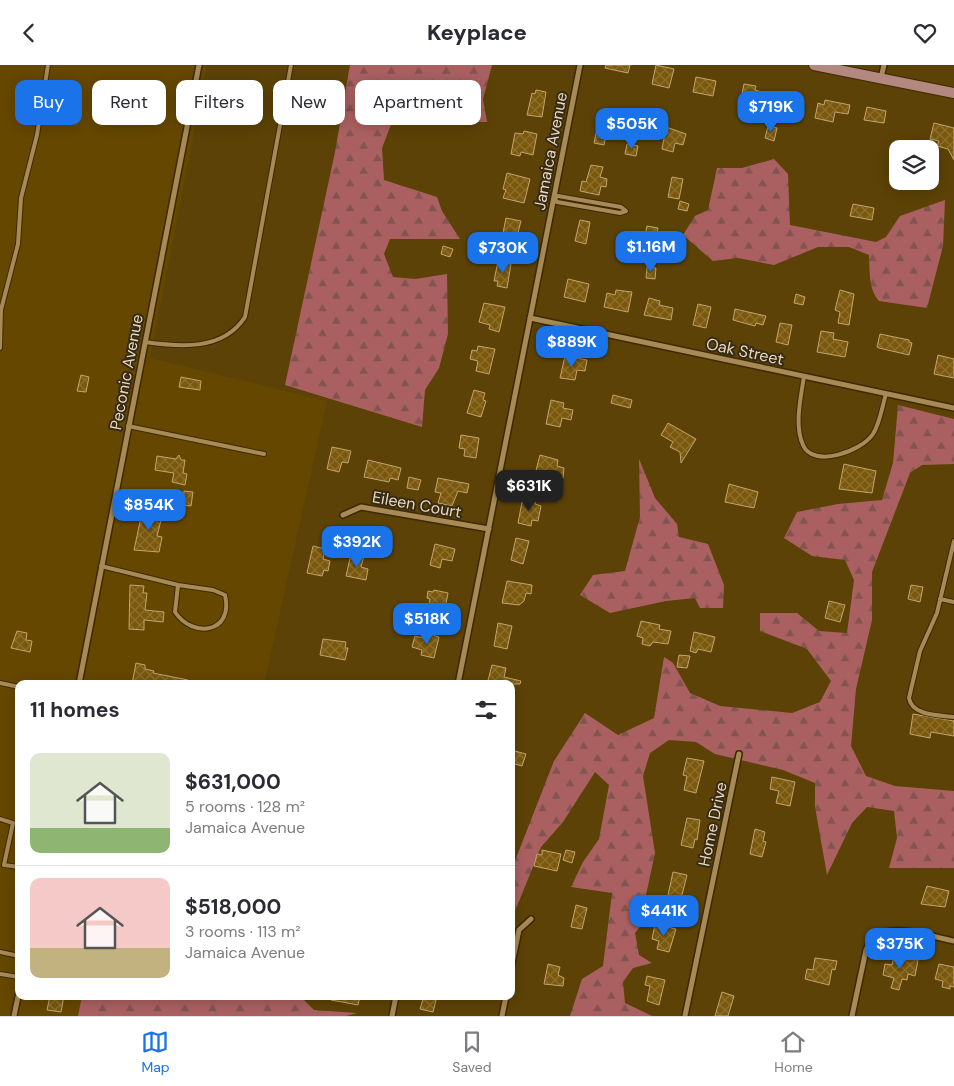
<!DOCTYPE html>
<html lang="en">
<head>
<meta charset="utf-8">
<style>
	:root { --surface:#fff; --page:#f2f2f3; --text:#2b2b33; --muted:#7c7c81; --line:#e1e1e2; --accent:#1a73e8 }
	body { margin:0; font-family:"DM Sans",sans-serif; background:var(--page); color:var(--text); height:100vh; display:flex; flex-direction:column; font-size:19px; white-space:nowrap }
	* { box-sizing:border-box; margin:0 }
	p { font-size:16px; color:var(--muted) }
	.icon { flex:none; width:28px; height:28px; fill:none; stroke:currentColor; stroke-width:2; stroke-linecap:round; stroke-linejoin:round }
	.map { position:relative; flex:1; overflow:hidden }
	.side { position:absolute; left:15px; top:615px; width:500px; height:320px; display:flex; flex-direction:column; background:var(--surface); border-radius:10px; box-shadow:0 2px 12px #0003 }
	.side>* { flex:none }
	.hud { position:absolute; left:15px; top:15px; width:500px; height:45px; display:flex; gap:10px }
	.fabs { position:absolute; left:889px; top:75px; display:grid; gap:10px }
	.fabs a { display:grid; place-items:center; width:50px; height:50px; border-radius:10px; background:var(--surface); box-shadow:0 2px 12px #0003; font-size:25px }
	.price { position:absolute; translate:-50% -42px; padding:0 11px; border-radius:10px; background:var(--accent); color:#fff; font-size:16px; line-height:32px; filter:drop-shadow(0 1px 2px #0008) }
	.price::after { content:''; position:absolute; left:50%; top:30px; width:15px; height:11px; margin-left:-8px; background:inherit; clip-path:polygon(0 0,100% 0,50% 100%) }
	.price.active { background:#222; color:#fff }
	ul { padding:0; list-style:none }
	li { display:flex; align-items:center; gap:15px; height:125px; padding:0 15px }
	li+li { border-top:1px solid var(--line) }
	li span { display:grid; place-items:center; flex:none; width:140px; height:100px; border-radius:10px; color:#555 }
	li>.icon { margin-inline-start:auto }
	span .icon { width:60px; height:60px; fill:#fffc; stroke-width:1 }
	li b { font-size:21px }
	h2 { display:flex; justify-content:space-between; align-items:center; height:60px; padding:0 15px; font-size:21px }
	.chip { padding:0 18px; border-radius:10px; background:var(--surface); box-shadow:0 2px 12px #0003; font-size:18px; line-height:45px }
	.chip.active { background:var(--accent); color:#fff }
	header { display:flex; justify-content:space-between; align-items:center; height:65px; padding:0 15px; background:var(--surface); font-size:22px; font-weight:800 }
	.menu { display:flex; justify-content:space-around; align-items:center; height:70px; border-top:1px solid var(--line); background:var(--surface); font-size:14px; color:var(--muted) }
	.menu a { display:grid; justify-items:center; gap:2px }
	.menu .active { color:var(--accent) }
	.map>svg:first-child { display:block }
	.built { fill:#664700 }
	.forest { fill:url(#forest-firs) }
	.building { fill:url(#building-cross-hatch); stroke:#c3a470 }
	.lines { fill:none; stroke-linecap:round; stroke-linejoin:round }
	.lane-casing { stroke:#3d2900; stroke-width:6 }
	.street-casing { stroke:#3d2900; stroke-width:8 }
	.secondary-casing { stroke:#3d2900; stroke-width:12 }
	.lane { stroke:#a78a55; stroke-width:4 }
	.street { stroke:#a78a55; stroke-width:5 }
	.secondary { stroke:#b3887e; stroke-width:10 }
	.labels { text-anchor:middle; stroke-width:4; stroke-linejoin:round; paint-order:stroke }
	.street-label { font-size:16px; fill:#e9d9bf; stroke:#372b15 }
</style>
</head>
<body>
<header><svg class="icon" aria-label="back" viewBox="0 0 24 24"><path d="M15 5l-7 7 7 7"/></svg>Keyplace<svg class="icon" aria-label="heart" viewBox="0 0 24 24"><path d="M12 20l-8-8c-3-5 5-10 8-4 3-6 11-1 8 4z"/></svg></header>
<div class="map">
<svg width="954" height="951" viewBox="0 0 954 951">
	<defs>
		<pattern id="forest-firs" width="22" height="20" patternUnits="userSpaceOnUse" patternTransform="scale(1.25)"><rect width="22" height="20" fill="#aa6060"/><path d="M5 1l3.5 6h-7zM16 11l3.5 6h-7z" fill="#825450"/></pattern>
		<pattern id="building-cross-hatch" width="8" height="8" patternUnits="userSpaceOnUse" patternTransform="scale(1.25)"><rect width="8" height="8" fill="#7a580c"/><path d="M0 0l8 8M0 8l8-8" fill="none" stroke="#8d6f2e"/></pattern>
	</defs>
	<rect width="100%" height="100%" fill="#5c4206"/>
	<path class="built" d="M0 0H207L150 293 327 336 264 619H19V931H199L195 951H0Z"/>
	<g class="forest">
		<path d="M350 0H492L483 34 487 57H470L402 31 382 83 384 115 437 132 442 146 460 174H390L384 189 393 212 415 214 447 209 448 269 439 303 425 325 422 362 285 320 335 87Z"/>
		<path d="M774 94 788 109 790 160 876 177 886 172 900 151 945 135 943 181 927 243 879 236C868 223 870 207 869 190L849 182H818L774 200 738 193 713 196 683 170 695 151 708 145 717 103H742Z"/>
		<path d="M898 340 954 354V399L922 400 910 408 872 507V555L856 624 851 681 866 711 895 721 954 726V803H889L897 773 894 746 867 742 852 758 827 810 815 742V718L783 705 715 689 696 677 669 675 650 688 643 711 655 788 646 830 647 853 635 868 639 890 652 898 633 903 623 917 625 938 652 951H570L582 914 603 901 612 828 571 822 583 797 599 774 609 720 595 707 563 757 541 782 511 856V806L554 696 585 648 618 670 654 653 664 592 673 598 690 628 720 641 792 648 820 637 831 616 807 584 760 566V548H797L819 566 847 568 854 515 845 495 812 491 784 473 797 447 838 439 882 435 893 398Z"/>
		<path d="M639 394 655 433 677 459 679 472 708 479 724 520 723 543H700L695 533 666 536 610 548 580 530 593 510 625 506 640 452Z"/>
		<path d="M82 931H300L314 945 357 948 346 951H78Z"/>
	</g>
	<g class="building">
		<path d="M606 0H630L628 8 605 3Z"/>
		<path d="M656 0 674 4 669 23 652 19Z"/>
		<path d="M696 12 716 16 713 31 693 27Z"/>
		<path d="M744 19 756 21 755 25 762 27 758 43 740 39Z"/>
		<path d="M536 25 546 27 542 52 527 50 532 28 535 29Z"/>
		<path d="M785 28 796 30 793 49 782 47Z"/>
		<path d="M825 35 850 40 848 49 835 47 833 57 815 53 818 38 824 40Z"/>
		<path d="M867 42 886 46 884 58 864 55Z"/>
		<path d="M934 58 954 63V95L948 84 937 81 939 76 930 74Z"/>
		<path d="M598 59 608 61 604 80 594 78Z"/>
		<path d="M768 61 777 63 774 76 765 73Z"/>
		<path d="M666 62 686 69 683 80 675 78 673 87 662 84Z"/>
		<path d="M524 66 537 69 533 90 521 87 520 91 511 89 515 68 523 69Z"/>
		<path d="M627 79 638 81 636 91 625 89Z"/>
		<path d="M591 100 603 102 600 112 607 114 606 122 601 121 599 130 580 126 582 116 586 117Z"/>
		<path d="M507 108 530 114 524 138 503 133 506 125 503 124Z"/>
		<path d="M672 112 683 114 679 134 668 132Z"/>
		<path d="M680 136 689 139 687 146 678 144Z"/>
		<path d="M853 139 874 143 872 155 850 151Z"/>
		<path d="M506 153 521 156 515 179 506 177 507 173H502Z"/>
		<path d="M580 155 590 157 586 179 575 176Z"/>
		<path d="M647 161 658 163 654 183 643 180Z"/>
		<path d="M443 181 453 184 450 192 441 189Z"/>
		<path d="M498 196 511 199 507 223 497 221 498 216H494Z"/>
		<path d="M647 202 656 203 655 214 646 213Z"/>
		<path d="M568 214 589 219 585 237 564 232Z"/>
		<path d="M616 225 632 227 628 247 604 242 607 228 615 230Z"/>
		<path d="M840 225 854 229 849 260 838 258 840 247 835 245Z"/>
		<path d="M796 229 805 232 803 240 794 238Z"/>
		<path d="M649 233 660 236 659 240 673 243 671 255 644 250Z"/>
		<path d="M484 238 505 242 499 267 489 264 490 260 479 257Z"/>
		<path d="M698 239 711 242 706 263 693 260Z"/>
		<path d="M735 244 766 251 763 260 756 258 755 261 733 255Z"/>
		<path d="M780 258 792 260 788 280 776 277Z"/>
		<path d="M821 266 834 268 833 274 848 277 845 292 817 287Z"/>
		<path d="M880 269 909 275V277L912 278 909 290 879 283 877 282Z"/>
		<path d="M478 281 495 284 489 309 476 306 478 296 470 294 472 285 477 286Z"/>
		<path d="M938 290 954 294V313L934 309Z"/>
		<path d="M565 291 587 295 585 306 577 305 575 315 560 313Z"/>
		<path d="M81 310 89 312 86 327 77 326Z"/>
		<path d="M181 312 201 316 200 325 179 322Z"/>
		<path d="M474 325 485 328 483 335 486 336 481 352 467 348Z"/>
		<path d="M613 330 632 335 630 343 611 338Z"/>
		<path d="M551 335 564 338 563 343 573 345 571 355 562 353 560 362 546 359Z"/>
		<path d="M668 358 696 374 681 398 680 387 670 382 673 377 661 370Z"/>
		<path d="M461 370 479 373 476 393 464 391 465 384 459 383Z"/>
		<path d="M332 382 351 386 348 398 342 397 339 407 327 404Z"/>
		<path d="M179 390 181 395H185L183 408 187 409 185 420 172 417 174 408 155 405 157 391 176 394Z"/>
		<path d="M540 390 558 395 557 401 564 403 563 413 560 416 558 422 534 413Z"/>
		<path d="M368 395 401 403 398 415 390 413 389 417 364 412Z"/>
		<path d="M844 399 876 406 872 428 839 424Z"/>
		<path d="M409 412 421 415 418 425 407 423Z"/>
		<path d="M438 413 469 419 467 428 458 426 452 441 438 438 441 428 435 427Z"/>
		<path d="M729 419 758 427 754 443 725 437Z"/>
		<path d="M184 426 193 427 191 441 183 440Z"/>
		<path d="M523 432 536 435 535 439 541 441 538 456 532 455 531 461 518 458Z"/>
		<path d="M143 443 163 447 157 471 162 472 159 487 134 485Z"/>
		<path d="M516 473 529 476 523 499 511 495Z"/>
		<path d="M435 479 455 484 452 496 442 494 440 503 430 500Z"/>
		<path d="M313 481 325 484 323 494 330 496 328 506 324 505 322 511 307 508Z"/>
		<path d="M351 489 364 491 361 502 368 504 366 515 346 511Z"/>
		<path d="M507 516 532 520 531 529 526 528 524 536 519 540 502 538Z"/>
		<path d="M130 520 144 521 143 528H147L145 545 164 547 163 557 144 555V565L129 564Z"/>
		<path d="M911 520 923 522 920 537 908 534Z"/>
		<path d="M434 525 448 528 444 549 436 548 435 553 427 552 430 534 427 533 428 526 433 527Z"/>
		<path d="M829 536 845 540 840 557 825 553Z"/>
		<path d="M641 556 660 560 659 564 671 566 668 579 653 577 650 581 642 579 643 573 637 571Z"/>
		<path d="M498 558 512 561 507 584 494 581Z"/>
		<path d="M17 566 27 568 26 575 32 576 30 587 11 583Z"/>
		<path d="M694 567 715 572 711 587 698 584 696 588 690 586Z"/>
		<path d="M425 568 439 572 434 593 421 590 422 585 412 582 415 571 424 573Z"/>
		<path d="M323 574 346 577 345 583H348L345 595 320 590Z"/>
		<path d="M679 590 690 591 687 603 677 602Z"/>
		<path d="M136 598 145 600V604L154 606 153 608 188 615V619H132Z"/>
		<path d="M492 600 506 603 504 612 521 616 520 619H487Z"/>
		<path d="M913 649 954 656V671L931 667 930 673 910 669Z"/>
		<path d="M511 685 526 689 522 701 511 698Z"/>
		<path d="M687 693 704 696 696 728 684 725 687 711 683 710Z"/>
		<path d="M772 712 795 717 790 741 776 738 779 726 770 724Z"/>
		<path d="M687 753 700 755 697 775 695 774 693 783 681 780Z"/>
		<path d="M755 764 765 767 763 776 766 777 762 792 750 789Z"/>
		<path d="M542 785 561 789 557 806 534 801 537 789 542 790Z"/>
		<path d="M566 785 575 787 572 798 563 795Z"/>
		<path d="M673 807 687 810 681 834 668 830Z"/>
		<path d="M927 821 949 826 945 842 921 839Z"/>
		<path d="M576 840 587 843 582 864 571 862Z"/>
		<path d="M655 859 676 864 669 887 657 884 659 876 652 874Z"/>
		<path d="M894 890 918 895 915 911 908 909 907 915 902 914 899 925 891 923 894 913 883 910 885 899 892 900Z"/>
		<path d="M815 893 837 896 835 905 832 904 829 920 805 914 807 904 813 905Z"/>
		<path d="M548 899 560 902 558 910 564 913 563 921 544 919Z"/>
		<path d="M939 899 954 902V922L950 921V924L942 922 943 916 935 914Z"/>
		<path d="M647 911 665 915 659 940 647 936 650 921 645 920Z"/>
		<path d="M722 927 734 931 728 951H715Z"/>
		<path d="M50 931H64L61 947 47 945Z"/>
		<path d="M332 931H360L358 940 331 935Z"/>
		<path d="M424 931H437L433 947 420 944Z"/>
	</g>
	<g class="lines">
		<defs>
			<g id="lane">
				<path d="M558 131 621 142 626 146 620 148 557 137 554 133Z"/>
				<path d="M145 277C180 282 223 286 245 252L291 0"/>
				<path d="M0 283 1 245 18 179 21 133 37 70 48 0"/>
				<path d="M804 311C801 332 794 360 803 380 813 404 862 386 873 369 880 358 882 342 886 329"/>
				<path d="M128 361 264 389"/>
				<path d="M954 476 937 548 920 586 909 633C912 651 939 650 954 652"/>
				<path d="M101 501 178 520 213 525 225 530C234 568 193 574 175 547L178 520"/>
				<path d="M940 534 954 537"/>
				<path d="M0 618 19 622"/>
				<path d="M0 754 13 758 4 800 19 802"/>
				<path d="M0 887 19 891"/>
				<path d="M0 909 19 912"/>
			</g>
			<g id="street">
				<path d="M881 13 884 0"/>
				<path d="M530 253 954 343"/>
				<path d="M343 450 361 442 489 464"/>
				<path d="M79 619 199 0"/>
				<path d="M458 619 580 0"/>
				<path d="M511 903 519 865 531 854"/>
				<path d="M14 951 19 927"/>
				<path d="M392 951 396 931"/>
				<path d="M502 951 506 931"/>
				<path d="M685 951 739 689"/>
				<path d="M852 951 866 885C879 851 926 871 954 876"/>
			</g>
			<path id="secondary" d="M814 0 954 28"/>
		</defs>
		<use href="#lane" class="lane-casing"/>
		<use href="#street" class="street-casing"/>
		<use href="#secondary" class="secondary-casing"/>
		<use href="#lane" class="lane"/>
		<use href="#street" class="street"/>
		<use href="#secondary" class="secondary"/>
	</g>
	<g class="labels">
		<g class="street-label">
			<text transform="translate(550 86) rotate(-79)" y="6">Jamaica Avenue</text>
			<text transform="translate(745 286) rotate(12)" y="6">Oak Street</text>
			<text transform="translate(126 307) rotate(-79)" y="6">Peconic Avenue</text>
			<text transform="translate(417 439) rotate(10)" y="6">Eileen Court</text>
			<text transform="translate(712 759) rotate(-78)" y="6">Home Drive</text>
		</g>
	</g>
</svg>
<div class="fabs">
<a><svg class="icon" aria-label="layers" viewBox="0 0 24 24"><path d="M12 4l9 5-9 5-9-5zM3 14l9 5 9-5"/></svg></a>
</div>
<b class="price" style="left:771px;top:68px">$719K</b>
<b class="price" style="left:632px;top:85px">$505K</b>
<b class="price" style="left:651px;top:208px">$1.16M</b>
<b class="price" style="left:503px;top:209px">$730K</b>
<b class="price" style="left:572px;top:303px">$889K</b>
<b class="price active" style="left:529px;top:447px">$631K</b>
<b class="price" style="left:149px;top:466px">$854K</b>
<b class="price" style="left:357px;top:503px">$392K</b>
<b class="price" style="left:427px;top:580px">$518K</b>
<b class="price" style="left:664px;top:872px">$441K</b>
<b class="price" style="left:900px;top:905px">$375K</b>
<div class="hud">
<a class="chip active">Buy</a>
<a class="chip">Rent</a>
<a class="chip">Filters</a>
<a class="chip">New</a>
<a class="chip">Apartment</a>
</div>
<section class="side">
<h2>11 homes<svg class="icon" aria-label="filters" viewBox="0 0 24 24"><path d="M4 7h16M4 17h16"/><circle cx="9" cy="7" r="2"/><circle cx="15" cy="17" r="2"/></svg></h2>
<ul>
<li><span style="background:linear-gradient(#dfe7d0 75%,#8fb573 0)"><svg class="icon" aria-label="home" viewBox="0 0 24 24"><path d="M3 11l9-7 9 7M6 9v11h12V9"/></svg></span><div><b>$631,000</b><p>5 rooms · 128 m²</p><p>Jamaica Avenue</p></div></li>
<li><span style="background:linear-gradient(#f6c9c9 70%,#c2b280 0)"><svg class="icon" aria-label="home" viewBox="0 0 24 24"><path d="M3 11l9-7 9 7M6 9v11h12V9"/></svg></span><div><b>$518,000</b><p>3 rooms · 113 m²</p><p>Jamaica Avenue</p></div></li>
</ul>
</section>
</div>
<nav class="menu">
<a class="active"><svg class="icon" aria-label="map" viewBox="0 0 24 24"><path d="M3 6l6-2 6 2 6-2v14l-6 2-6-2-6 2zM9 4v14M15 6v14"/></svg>Map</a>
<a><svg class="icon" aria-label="saved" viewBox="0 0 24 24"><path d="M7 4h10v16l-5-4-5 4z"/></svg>Saved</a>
<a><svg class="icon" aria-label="home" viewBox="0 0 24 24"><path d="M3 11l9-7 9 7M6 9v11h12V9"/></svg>Home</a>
</nav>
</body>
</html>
